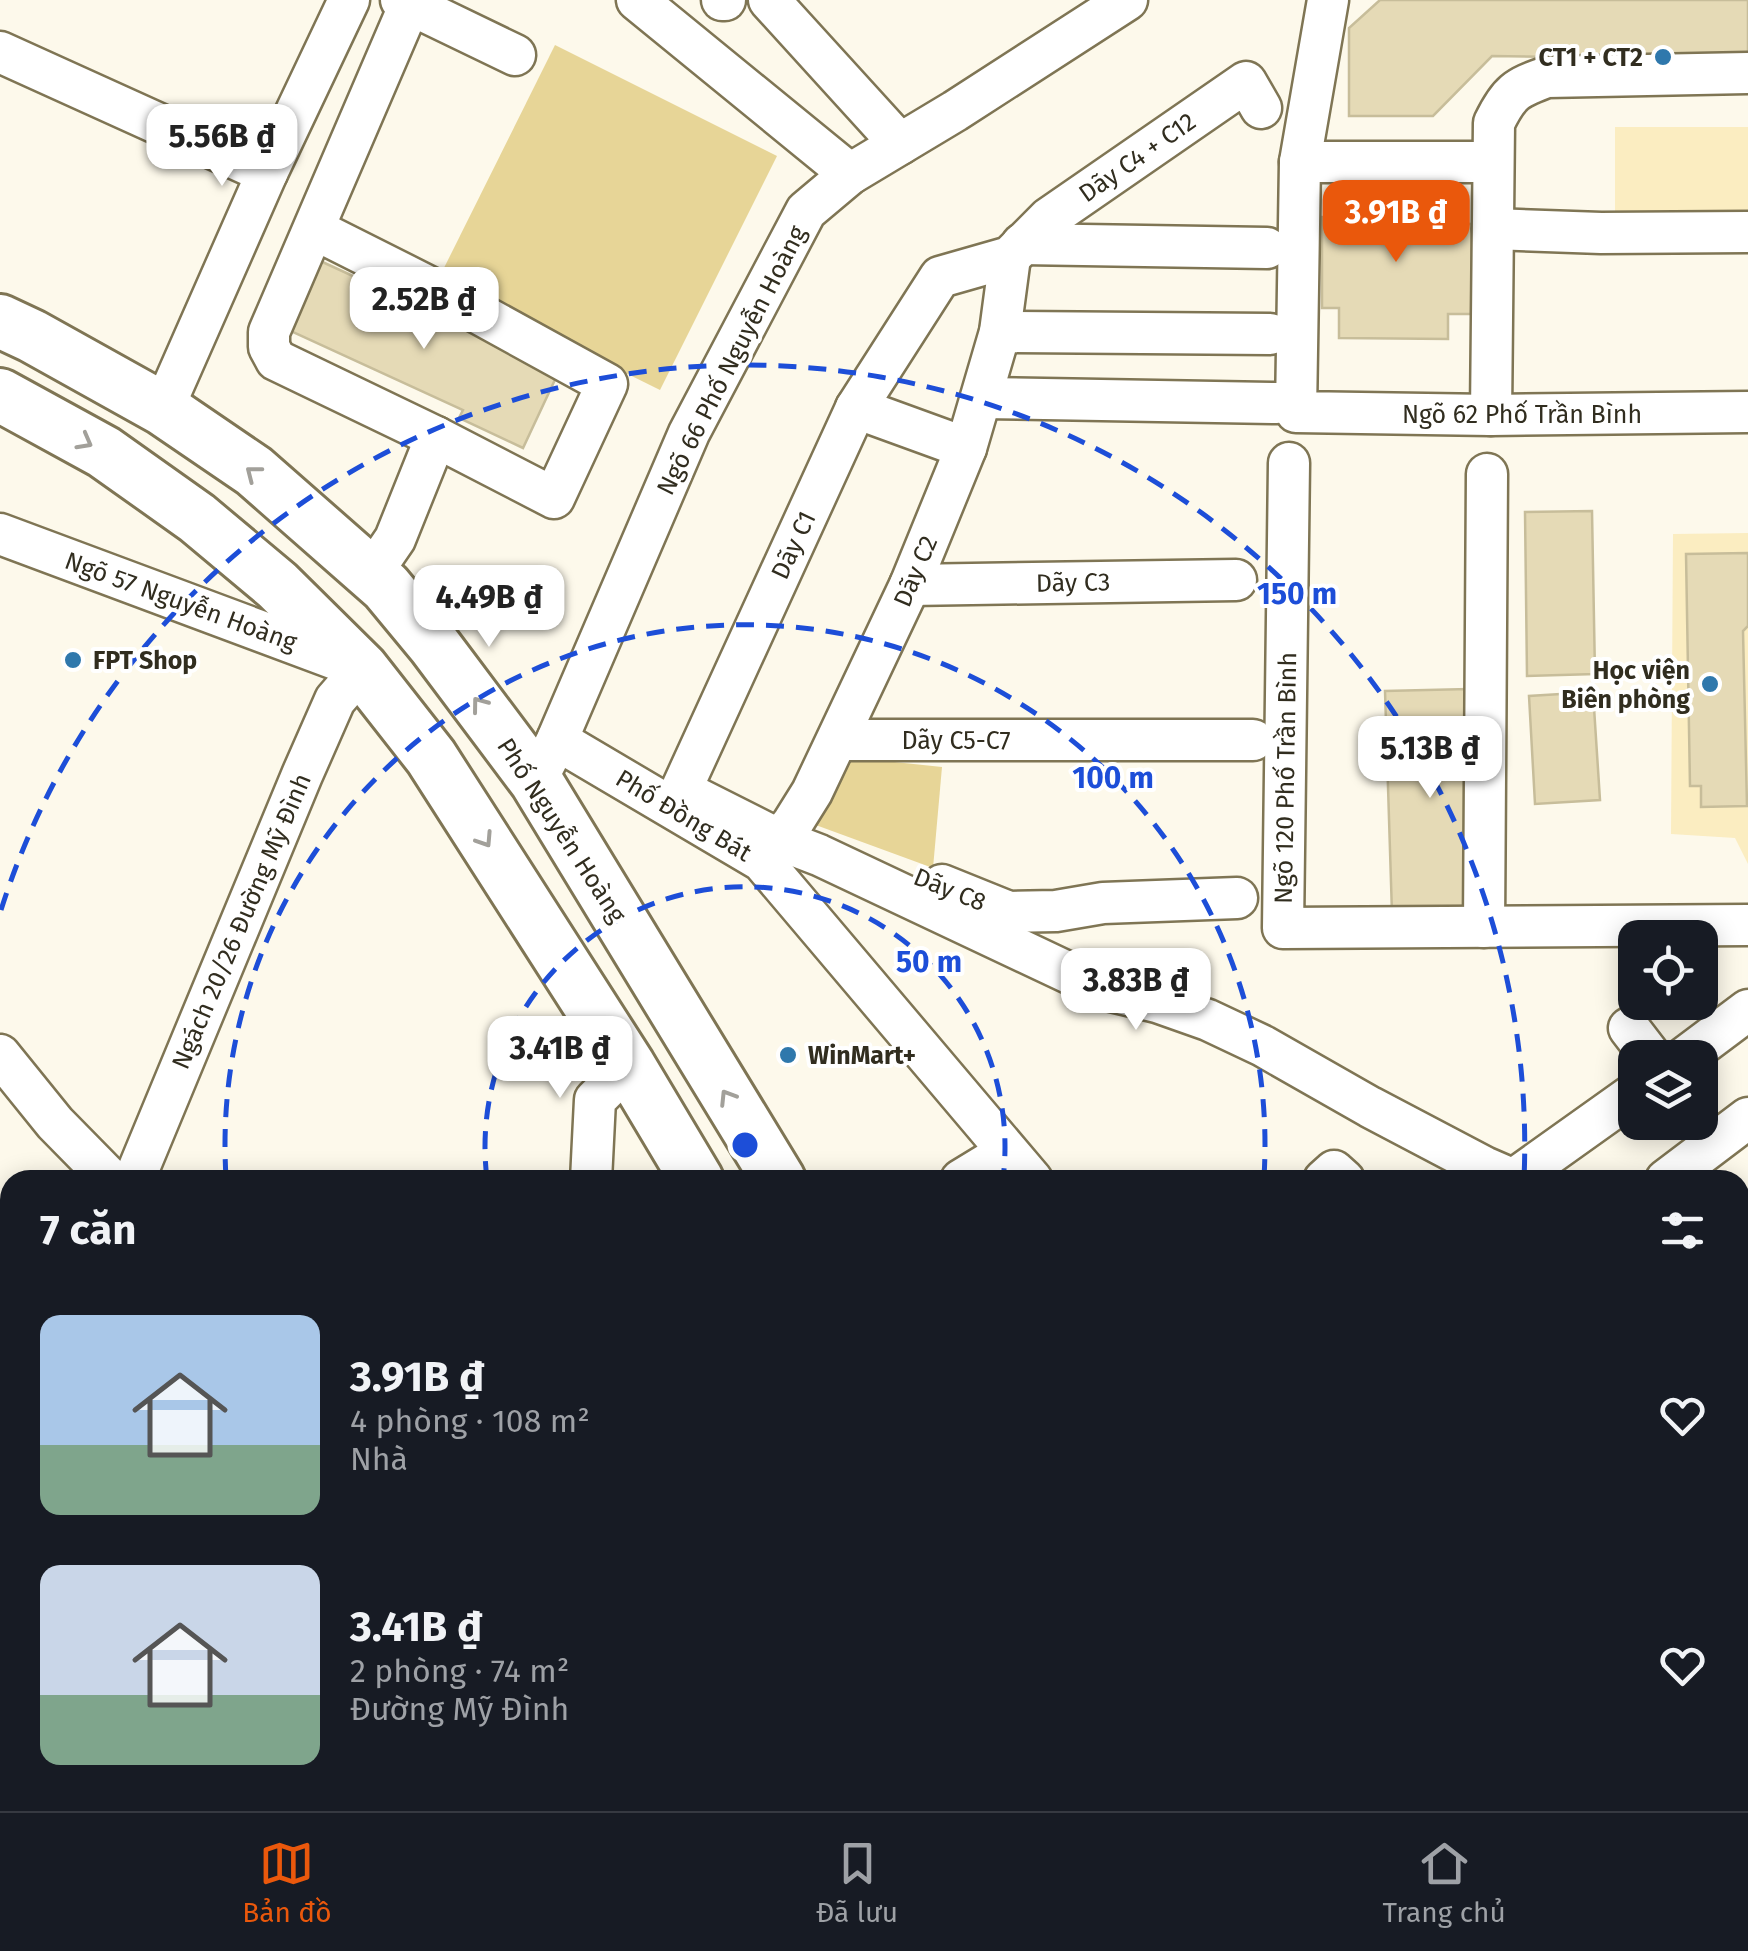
<!DOCTYPE html>
<html lang="vi">
<head>
<meta charset="utf-8">
<style>
	:root { --surface:#171b24; --page:#242831; --text:#f1f3f6; --muted:#9ea1a6; --line:#363941; --accent:#ea580c }
	body { margin:0; font-family:"Fira Sans",sans-serif; background:var(--page); color:var(--text); height:100vh; display:flex; flex-direction:column; font-size:38px; white-space:nowrap }
	* { box-sizing:border-box; margin:0 }
	p { font-size:32px; color:var(--muted) }
	.icon { flex:none; width:55px; height:55px; fill:none; stroke:currentColor; stroke-width:2; stroke-linecap:round; stroke-linejoin:round }
	.map { position:relative; flex:1; overflow:hidden }
	.drawer { position:absolute; left:0px; top:1170px; width:1750px; height:642px; display:flex; flex-direction:column; background:var(--surface); border-radius:30px 30px 0 0; box-shadow:0 5px 25px #0003 }
	.drawer>* { flex:none }
	.controls { position:absolute; left:1618px; top:920px; display:grid; gap:20px }
	.controls a { display:grid; place-items:center; width:100px; height:100px; border-radius:20px; background:var(--surface); box-shadow:0 5px 25px #0003; font-size:50px }
	.price { position:absolute; translate:-50% -85px; padding:0 22px; border-radius:20px; background:#fff; color:#222; font-size:32px; line-height:65px; filter:drop-shadow(0 2px 5px #0008) }
	.price::after { content:''; position:absolute; left:50%; top:60px; width:30px; height:22px; margin-left:-15px; background:inherit; clip-path:polygon(0 0,100% 0,50% 100%) }
	.price.selected { background:var(--accent); color:#fff }
	ul { padding:0; list-style:none }
	li { display:flex; align-items:center; gap:30px; height:250px; padding:0 40px }
	li span { display:grid; place-items:center; flex:none; width:280px; height:200px; border-radius:20px; color:#555 }
	li>.icon { margin-inline-start:auto }
	span .icon { width:120px; height:120px; fill:#fffc; stroke-width:1 }
	li b { font-size:42px }
	h2 { display:flex; justify-content:space-between; align-items:center; height:120px; padding:0 40px; font-size:42px }
	.dock { display:flex; justify-content:space-around; align-items:center; height:140px; border-top:2px solid var(--line); background:var(--surface); font-size:28px; color:var(--muted) }
	.dock a { display:grid; justify-items:center; gap:5px }
	.dock .selected { color:var(--accent) }
	.map>svg:first-child { display:block }
	.built { fill:#fbedc1 }
	.green { fill:#e7d597 }
	.building { fill:#e5dab6; stroke:#c7bd9a; stroke-width:2.5 }
	.lines { fill:none; stroke-linecap:round; stroke-linejoin:round }
	.minor-casing { stroke:#7f7554; stroke-width:45 }
	.major-casing { stroke:#7f7554; stroke-width:58 }
	.minor { stroke:#fff; stroke-width:40 }
	.major { stroke:#fff; stroke-width:52 }
	.oneway { stroke:#a2a09a }
	.ring { fill:none; stroke:#1d4ed8; stroke-width:5; stroke-dasharray:18 12 }
	.poi-dot { fill:#2f78ac; stroke:#fff; stroke-width:4 }
	.labels { text-anchor:middle; stroke-width:8; stroke-linejoin:round; paint-order:stroke }
	.poi-label { font-size:25px; font-weight:bold; fill:#312d1f; stroke:#fff; text-anchor:end }
	.street-label { font-size:25px; fill:#312d1f; stroke:#fff }
	.centre { fill:#1d4ed8; stroke:#fff; stroke-width:5 }
	.ring-label { font-size:30px; text-anchor:middle; font-weight:bold; fill:#1d4ed8; stroke:#fff; stroke-width:8; stroke-linejoin:round; paint-order:stroke }
</style>
</head>
<body>
<div class="map">
<svg width="1748" height="1811" viewBox="0 0 1748 1811">
	<rect width="100%" height="100%" fill="#fdf9eb"/>
	<g class="built">
		<rect x="1615" y="127" width="133" height="91"/>
		<path d="M1748 533V864L1735 838 1671 834 1673 534Z"/>
	</g>
	<g class="green">
		<path d="M555 45 777 156 660 390 438 280Z"/>
		<path d="M847 757 942 767 933 868 813 824Z"/>
	</g>
	<g class="building">
		<path d="M1380 0H1748V60L1492 56 1433 116H1349V28Z"/>
		<path d="M1343 189 1444 190V223L1472 224 1471 314H1448V339L1339 338V308H1322V217L1343 218Z"/>
		<path d="M316 259 559 371 523 448 459 418 463 410 284 328Z"/>
		<path d="M1592 511 1595 674 1527 676 1525 512Z"/>
		<path d="M1748 553V626L1743 631 1747 806 1701 807V786H1690L1686 554Z"/>
		<path d="M1468 689 1474 912 1392 914 1385 691Z"/>
		<path d="M1593 692 1600 800 1535 804 1529 696Z"/>
	</g>
	<g class="lines">
		<defs>
			<g id="minor">
				<path d="M401 0 515 55"/>
				<path d="M637 0 850 174"/>
				<path d="M722 0H725"/>
				<path d="M769 0 900 144"/>
				<path d="M1328 0 1300 162 1296 412 1491 415 1748 412"/>
				<path d="M0 52 267 173"/>
				<path d="M1261 108 1246 82 1049 218 1010 257 940 277 856 408 681 790 780 840 819 855 1103 989 1157 1002 1208 1020 1263 1046 1370 1107 1484 1167 1514 1180"/>
				<path d="M1300 162H1493"/>
				<path d="M314 229 447 296 607 384 554 498 436 437 276 360 269 347V332L410 4"/>
				<path d="M1493 229 1601 233 1748 232"/>
				<path d="M1022 244 1267 248"/>
				<path d="M1000 332 1270 334"/>
				<path d="M982 398 1277 403"/>
				<path d="M856 408 966 448"/>
				<path d="M163 409 267 173 349 0"/>
				<path d="M1491 415 1494 123C1509 92 1516 88 1547 77L1748 73"/>
				<path d="M1289 463 1283 928 1748 925"/>
				<path d="M0 534 362 669 335 700 302 775 134 1180"/>
				<path d="M371 574 395 539 436 437"/>
				<path d="M910 585 1236 580"/>
				<path d="M557 740 762 861 1032 1180"/>
				<path d="M839 740H1253"/>
				<path d="M536 781 557 740 689 433 806 211 850 174 955 111 1127 0"/>
				<path d="M765 858 792 824 812 792 910 585 966 448 1000 332 1010 257"/>
				<path d="M942 885 1009 912 1056 911 1103 903 1237 898"/>
				<path d="M1484 927 1487 474"/>
				<path d="M1629 1028 1652 1058"/>
				<path d="M0 1055 55 1123 111 1180"/>
				<path d="M1684 1058 1748 1010"/>
				<path d="M591 1180 595 1100 629 1066"/>
				<path d="M961 1180 1007 1152"/>
				<path d="M1324 1180 1334 1171 1344 1180"/>
				<path d="M1513 1180 1635 1093"/>
				<path d="M1666 1180 1748 1118"/>
				<path d="M1740 1263 1748 1257"/>
				<path d="M1740 1343 1748 1350"/>
				<path d="M0 1390 10 1393"/>
				<path d="M1740 1473 1748 1482"/>
				<path d="M1740 1537 1748 1531"/>
				<path d="M1740 1584 1748 1578"/>
				<path d="M1740 1627 1748 1637"/>
				<path d="M1740 1693 1748 1687"/>
				<path d="M0 1707 10 1710"/>
				<path d="M133 1802 134 1811"/>
				<path d="M688 1802 694 1811"/>
				<path d="M1650 1802 1651 1811"/>
				<path d="M1679 1802 1683 1811"/>
				<path d="M889 1811 901 1802"/>
				<path d="M1377 1811 1389 1802"/>
				<path d="M1450 1811 1461 1802"/>
			</g>
			<g id="major">
				<path d="M0 321 32 336 163 409 254 471 386 587 434 645 536 781 779 1180"/>
				<path d="M0 395 104 452 197 518 277 585 362 669 431 757 629 1066 697 1180"/>
				<path d="M1068 1802 1073 1811"/>
				<path d="M1169 1802 1174 1811"/>
			</g>
		</defs>
		<use href="#minor" class="minor-casing"/>
		<use href="#major" class="major-casing"/>
		<use href="#minor" class="minor"/>
		<use href="#major" class="major"/>
	</g>
	<defs><path id="oneway-chevron" d="M-2-3.5L2.5 0L-2 3.5" fill="none" stroke-width="1.6" stroke-linecap="round" stroke-linejoin="round" transform="scale(2.5)"/></defs>
	<g class="oneway">
		<use href="#oneway-chevron" transform="translate(85 442) rotate(29)"/>
		<use href="#oneway-chevron" transform="translate(253 473) rotate(-142)"/>
		<use href="#oneway-chevron" transform="translate(479 704) rotate(-127)"/>
		<use href="#oneway-chevron" transform="translate(485 840) rotate(57)"/>
		<use href="#oneway-chevron" transform="translate(727 1097) rotate(-122)"/>
	</g>
	<g class="ring">
		<path d="M487 1179A260 260 0 1 1 1003 1179"/>
		<path d="M226 1177A520 520 0 1 1 1264 1177"/>
		<path d="M1 910A780 780 0 0 1 1524 1179"/>
	</g>
	<g class="poi-dot">
		<circle cx="1663" cy="57" r="10"/>
		<circle cx="73" cy="660" r="10"/>
		<circle cx="1710" cy="684" r="10"/>
		<circle cx="788" cy="1055" r="10"/>
	</g>
	<g class="labels">
		<g class="poi-label">
			<text x="1643" y="66">CT1 + CT2</text>
			<text x="93" y="669" text-anchor="start">FPT Shop</text>
			<text x="1690" y="679">Học viện<tspan x="1690" dy="29">Biên phòng</tspan></text>
			<text x="808" y="1064" text-anchor="start">WinMart+</text>
		</g>
		<g class="street-label">
			<text transform="translate(1137 157) rotate(-35)" y="9">Dãy C4 + C12</text>
			<text transform="translate(731 360) rotate(-63)" y="9">Ngõ 66 Phố Nguyễn Hoàng</text>
			<text x="1522" y="423">Ngõ 62 Phố Trần Bình</text>
			<text transform="translate(793 545) rotate(-65)" y="9">Dãy C1</text>
			<text transform="translate(915 571) rotate(-67)" y="9">Dãy C2</text>
			<text transform="translate(1073 582) rotate(-1)" y="9">Dãy C3</text>
			<text transform="translate(181 601) rotate(20)" y="9">Ngõ 57 Nguyễn Hoàng</text>
			<text x="956" y="749">Dãy C5-C7</text>
			<text transform="translate(1285 778) rotate(-89)" y="9">Ngõ 120 Phố Trần Bình</text>
			<text transform="translate(684 815) rotate(31)" y="9">Phố Đồng Bát</text>
			<text transform="translate(562 830) rotate(57)" y="9">Phố Nguyễn Hoàng</text>
			<text transform="translate(950 889) rotate(22)" y="9">Dãy C8</text>
			<text transform="translate(241 921) rotate(-67)" y="9">Ngách 20/26 Đường Mỹ Đình</text>
		</g>
	</g>
	<circle cx="745" cy="1145" r="15" class="centre"/>
	<g class="ring-label">
		<text x="1297" y="604">150 m</text>
		<text x="1113" y="788">100 m</text>
		<text x="929" y="972">50 m</text>
	</g>
</svg>
<div class="controls">
<a><svg class="icon" aria-label="locate" viewBox="0 0 24 24"><circle cx="12" cy="12" r="6"/><path d="M12 2v4M12 18v4M2 12h4M18 12h4"/></svg></a>
<a><svg class="icon" aria-label="layers" viewBox="0 0 24 24"><path d="M12 4l9 5-9 5-9-5zM3 14l9 5 9-5"/></svg></a>
</div>
<b class="price" style="left:222px;top:189px">5.56B ₫</b>
<b class="price selected" style="left:1396px;top:265px">3.91B ₫</b>
<b class="price" style="left:424px;top:352px">2.52B ₫</b>
<b class="price" style="left:489px;top:650px">4.49B ₫</b>
<b class="price" style="left:1430px;top:801px">5.13B ₫</b>
<b class="price" style="left:1136px;top:1033px">3.83B ₫</b>
<b class="price" style="left:560px;top:1101px">3.41B ₫</b>
<section class="drawer">
<h2>7 căn<svg class="icon" aria-label="filters" viewBox="0 0 24 24"><path d="M4 7h16M4 17h16"/><circle cx="9" cy="7" r="2"/><circle cx="15" cy="17" r="2"/></svg></h2>
<ul>
<li><span style="background:linear-gradient(#a9c7e8 65%,#7fa58c 0)"><svg class="icon" aria-label="home" viewBox="0 0 24 24"><path d="M3 11l9-7 9 7M6 9v11h12V9"/></svg></span><div><b>3.91B ₫</b><p>4 phòng · 108 m²</p><p>Nhà</p></div><svg class="icon" aria-label="heart" viewBox="0 0 24 24"><path d="M12 20l-8-8c-3-5 5-10 8-4 3-6 11-1 8 4z"/></svg></li>
<li><span style="background:linear-gradient(#c9d6e8 65%,#7fa58c 0)"><svg class="icon" aria-label="home" viewBox="0 0 24 24"><path d="M3 11l9-7 9 7M6 9v11h12V9"/></svg></span><div><b>3.41B ₫</b><p>2 phòng · 74 m²</p><p>Đường Mỹ Đình</p></div><svg class="icon" aria-label="heart" viewBox="0 0 24 24"><path d="M12 20l-8-8c-3-5 5-10 8-4 3-6 11-1 8 4z"/></svg></li>
</ul>
</section>
</div>
<nav class="dock">
<a class="selected"><svg class="icon" aria-label="map" viewBox="0 0 24 24"><path d="M3 6l6-2 6 2 6-2v14l-6 2-6-2-6 2zM9 4v14M15 6v14"/></svg>Bản đồ</a>
<a><svg class="icon" aria-label="saved" viewBox="0 0 24 24"><path d="M7 4h10v16l-5-4-5 4z"/></svg>Đã lưu</a>
<a><svg class="icon" aria-label="home" viewBox="0 0 24 24"><path d="M3 11l9-7 9 7M6 9v11h12V9"/></svg>Trang chủ</a>
</nav>
</body>
</html>
